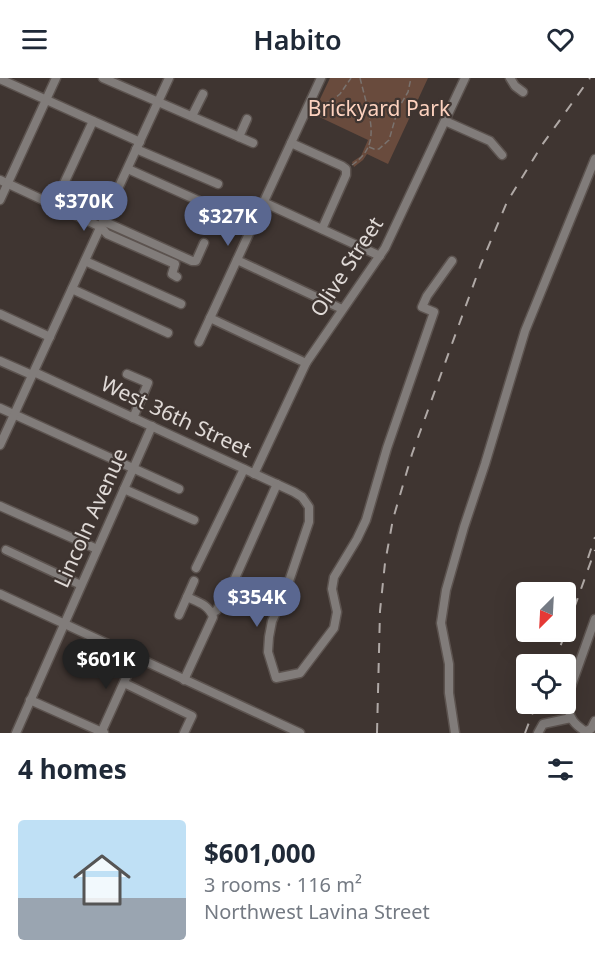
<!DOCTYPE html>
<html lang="en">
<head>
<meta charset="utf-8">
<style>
	:root { --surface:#fff; --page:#f2f2f3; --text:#1f2937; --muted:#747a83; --accent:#5a6790 }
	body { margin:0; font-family:"Noto Sans",sans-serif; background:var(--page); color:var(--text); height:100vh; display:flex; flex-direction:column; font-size:22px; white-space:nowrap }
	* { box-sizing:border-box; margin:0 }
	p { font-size:20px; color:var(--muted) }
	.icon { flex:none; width:33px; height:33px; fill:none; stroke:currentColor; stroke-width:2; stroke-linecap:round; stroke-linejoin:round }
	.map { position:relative; height:655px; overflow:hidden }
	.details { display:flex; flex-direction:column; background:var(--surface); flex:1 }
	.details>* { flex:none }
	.needle { width:39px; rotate:204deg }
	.controls { position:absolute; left:516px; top:504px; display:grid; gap:12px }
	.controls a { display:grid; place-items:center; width:60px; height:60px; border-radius:6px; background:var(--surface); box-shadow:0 6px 24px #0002; font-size:30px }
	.price { position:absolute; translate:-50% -51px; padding:0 14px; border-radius:21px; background:var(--accent); color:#fff; font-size:20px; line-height:39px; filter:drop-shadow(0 2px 3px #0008) }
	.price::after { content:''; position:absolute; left:50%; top:36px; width:18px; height:14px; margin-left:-9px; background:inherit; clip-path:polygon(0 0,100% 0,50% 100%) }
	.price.on { background:#222; color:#fff }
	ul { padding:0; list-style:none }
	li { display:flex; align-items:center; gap:18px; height:150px; padding:0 18px }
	li span { display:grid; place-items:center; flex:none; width:168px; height:120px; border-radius:6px; color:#555 }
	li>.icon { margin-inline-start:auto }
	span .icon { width:72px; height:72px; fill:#fffc; stroke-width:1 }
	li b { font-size:26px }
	h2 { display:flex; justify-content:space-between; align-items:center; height:72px; padding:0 18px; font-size:26px }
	header { display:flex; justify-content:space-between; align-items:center; height:78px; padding:0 18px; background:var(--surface); font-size:27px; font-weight:600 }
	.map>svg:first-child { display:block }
	.green { fill:#694b3d }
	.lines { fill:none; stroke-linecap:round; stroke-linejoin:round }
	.minor-casing { stroke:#5c534f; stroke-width:11 }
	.path { stroke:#7a726e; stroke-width:1.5; stroke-dasharray:6 3; stroke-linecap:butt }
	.minor { stroke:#817c7a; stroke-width:8 }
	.rail { stroke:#b0a9a6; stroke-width:2; stroke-dasharray:10 10; stroke-linecap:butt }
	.labels { text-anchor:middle; stroke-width:4.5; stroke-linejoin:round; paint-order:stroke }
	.park-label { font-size:21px; fill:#fdd2bf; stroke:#3f3531 }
	.street-label { font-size:21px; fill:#e0dad7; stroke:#3f3531 }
</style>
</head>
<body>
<header><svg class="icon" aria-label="menu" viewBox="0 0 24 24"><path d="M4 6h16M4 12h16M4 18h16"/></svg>Habito<svg class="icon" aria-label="heart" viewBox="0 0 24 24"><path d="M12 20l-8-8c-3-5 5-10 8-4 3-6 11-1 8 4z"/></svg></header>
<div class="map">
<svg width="595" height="655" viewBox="0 0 595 655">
	<rect width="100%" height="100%" fill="#3f3531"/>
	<path class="green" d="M330 0H428L388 86 367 76 363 82 354 89 352 84 361 78 368 62 313 36Z"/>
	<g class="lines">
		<defs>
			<g id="minor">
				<path d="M103 0 253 65"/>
				<path d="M510 0 515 8 523 14"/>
				<path d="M0 1 140 64"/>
				<path d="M192 38 203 16"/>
				<path d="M445 43 490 63 502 77"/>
				<path d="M239 59 247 41"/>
				<path d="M291 65 342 88 346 91V97L322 151"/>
				<path d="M136 71 218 106"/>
				<path d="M128 91 208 127"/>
				<path d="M0 102 101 149 107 156 175 186 172 196 177 199"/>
				<path d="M0 122 56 0"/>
				<path d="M263 124 380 178"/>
				<path d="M54 127 93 43"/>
				<path d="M103 143 192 183H196L204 165"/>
				<path d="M237 182 342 231"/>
				<path d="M85 183 181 226"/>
				<path d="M72 211 168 255"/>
				<path d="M0 236 50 259"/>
				<path d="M210 240 306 285"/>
				<path d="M199 264 321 0"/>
				<path d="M0 283 32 297"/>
				<path d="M34 294 294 414 302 419 309 429V444L285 515 272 543 269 559 268 574 276 600 300 595 334 550 337 534 332 511 334 499 357 461 366 442 387 370 434 234 422 229 427 218 452 183"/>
				<path d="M127 296 148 305 133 340"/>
				<path d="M0 330 179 411"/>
				<path d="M0 367 169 0"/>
				<path d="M254 396 306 285 385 170 465 0"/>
				<path d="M124 411 194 442"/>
				<path d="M0 428 97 471"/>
				<path d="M6 472 81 507"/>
				<path d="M196 490 244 391"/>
				<path d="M232 507 277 406"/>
				<path d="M0 516 300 655"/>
				<path d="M212 535 217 532 225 515"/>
				<path d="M179 537 194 503"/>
				<path d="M184 602 213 539C209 527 198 524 187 519"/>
				<path d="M124 605 192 638 184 655"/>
				<path d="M30 622 104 655"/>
				<path d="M586 653 591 651 595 643"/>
				<path d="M16 655 152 348"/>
				<path d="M101 655 135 580"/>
				<path d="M455 655 449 615V586L441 545 446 512 464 449 485 386 525 253 595 81"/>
				<path d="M538 655 543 646 571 640"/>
				<path d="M588 655C569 644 567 636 569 614L595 541"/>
			</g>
		</defs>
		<use href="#minor" class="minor-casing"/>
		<g class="path">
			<path d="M360 0 369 35"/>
			<path d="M330 24 340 16 351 0"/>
			<path d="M316 27 329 24C342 33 354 35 369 36 374 59 371 74 352 87"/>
			<path d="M369 69 374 71H379L389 62 398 31 408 14 411 0"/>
		</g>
		<use href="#minor" class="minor"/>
		<g class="rail">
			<path d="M588 480 595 459"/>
			<path d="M554 586 595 472"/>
			<path d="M377 655 380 533 385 485 393 441 412 376 481 186 507 124 542 67 590 0"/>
			<path d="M525 655 536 626"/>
		</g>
	</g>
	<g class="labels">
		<g class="park-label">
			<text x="379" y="38">Brickyard Park</text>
		</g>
		<g class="street-label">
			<text transform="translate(347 189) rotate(-57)" y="7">Olive Street</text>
			<text transform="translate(176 339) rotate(25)" y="7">West 36th Street</text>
			<text transform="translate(91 440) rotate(-66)" y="7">Lincoln Avenue</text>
		</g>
	</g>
</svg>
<div class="controls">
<a><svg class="needle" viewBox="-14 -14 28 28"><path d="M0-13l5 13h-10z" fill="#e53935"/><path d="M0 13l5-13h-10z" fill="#747a83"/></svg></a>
<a><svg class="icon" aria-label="locate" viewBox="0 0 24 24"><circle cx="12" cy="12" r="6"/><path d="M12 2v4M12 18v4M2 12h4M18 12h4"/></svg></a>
</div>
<b class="price" style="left:84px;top:154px">$370K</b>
<b class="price" style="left:228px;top:169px">$327K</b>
<b class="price" style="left:257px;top:550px">$354K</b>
<b class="price on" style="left:106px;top:612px">$601K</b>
</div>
<section class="details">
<h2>4 homes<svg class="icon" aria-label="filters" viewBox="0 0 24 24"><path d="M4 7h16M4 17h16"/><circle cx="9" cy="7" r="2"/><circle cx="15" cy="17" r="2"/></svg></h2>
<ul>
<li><span style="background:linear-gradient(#bfe0f5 65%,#9aa5b1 0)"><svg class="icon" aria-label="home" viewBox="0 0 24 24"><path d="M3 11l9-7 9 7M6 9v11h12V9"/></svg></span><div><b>$601,000</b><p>3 rooms · 116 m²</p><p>Northwest Lavina Street</p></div></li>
</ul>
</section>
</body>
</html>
